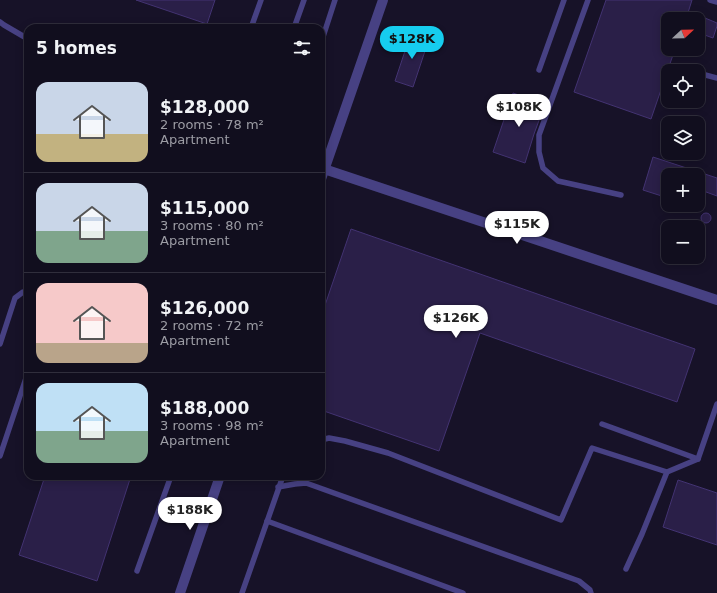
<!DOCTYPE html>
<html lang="en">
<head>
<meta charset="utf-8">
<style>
	:root { --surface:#110e1e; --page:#1e1c2b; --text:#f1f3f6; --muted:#9c9ca4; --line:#302e3c; --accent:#16cdef }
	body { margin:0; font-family:"DejaVu Sans",sans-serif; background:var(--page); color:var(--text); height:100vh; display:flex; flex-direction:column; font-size:15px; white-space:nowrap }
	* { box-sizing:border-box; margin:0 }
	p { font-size:13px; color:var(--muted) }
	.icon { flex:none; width:22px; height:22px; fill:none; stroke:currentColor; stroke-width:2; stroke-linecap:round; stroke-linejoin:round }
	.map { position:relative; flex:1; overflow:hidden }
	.side { position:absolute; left:24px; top:24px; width:301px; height:456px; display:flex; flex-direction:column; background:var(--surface); border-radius:12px; box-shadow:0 2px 10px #0003,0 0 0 1px var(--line) }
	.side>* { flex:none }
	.needle { width:26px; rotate:68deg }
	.controls { position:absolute; left:661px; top:12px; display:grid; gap:8px }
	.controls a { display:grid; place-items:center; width:44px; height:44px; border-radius:8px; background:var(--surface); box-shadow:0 2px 10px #0003,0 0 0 1px var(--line); font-size:20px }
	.price { position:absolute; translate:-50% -34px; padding:0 9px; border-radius:14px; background:#fff; color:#222; font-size:13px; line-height:26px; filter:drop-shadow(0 1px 2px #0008) }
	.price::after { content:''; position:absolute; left:50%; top:24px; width:12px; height:9px; margin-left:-6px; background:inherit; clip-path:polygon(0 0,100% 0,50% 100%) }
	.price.active { background:var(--accent); color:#111 }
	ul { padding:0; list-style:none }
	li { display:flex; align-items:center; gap:12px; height:100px; padding:0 12px }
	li+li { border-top:1px solid var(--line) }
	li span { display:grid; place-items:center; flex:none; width:112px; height:80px; border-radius:12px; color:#555 }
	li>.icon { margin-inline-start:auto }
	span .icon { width:48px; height:48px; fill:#fffc; stroke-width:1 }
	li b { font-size:17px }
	h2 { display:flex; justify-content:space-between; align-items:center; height:48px; padding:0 12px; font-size:17px }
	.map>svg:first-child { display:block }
	.building { fill:#2a1f48; stroke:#433372 }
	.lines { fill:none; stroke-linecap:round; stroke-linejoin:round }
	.lane { stroke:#474183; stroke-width:5.5 }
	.street { stroke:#474183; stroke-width:10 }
</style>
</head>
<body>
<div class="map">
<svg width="717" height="593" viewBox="0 0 717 593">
	<rect width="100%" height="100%" fill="#171228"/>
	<g class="building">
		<path d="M136 0H215L207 24Z"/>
		<path d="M606 0H692L686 19H668V49H675L651 119 574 92Z"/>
		<path d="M705 18 717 23V26L713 38 699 33Z"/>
		<path d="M411 33 429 39 413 87 395 81Z"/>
		<path d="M513 93 545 104 534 134 525 163 493 152Z"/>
		<path d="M653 157 717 178V196L698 189V175H668V198L643 190Z"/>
		<circle cx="706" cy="218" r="5"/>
		<path d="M351 229 695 349 677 402 480 333 439 451 321 410V317Z"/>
		<path d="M45 476H131L97 581 19 555Z"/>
		<path d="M678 480 717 493V545L663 527Z"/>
	</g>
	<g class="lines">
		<g class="lane">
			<path d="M588 0 539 135V152L543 168 558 181 621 195"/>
			<path d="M710 0 717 2"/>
			<path d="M0 22 4 25 28 39"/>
			<path d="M251 28 261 0"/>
			<path d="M294 28 304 0"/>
			<path d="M321 43 335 0"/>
			<path d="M539 70 564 0"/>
			<path d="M698 73 717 78"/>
			<path d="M0 344 15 298 23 292H28"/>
			<path d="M602 424 698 459"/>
			<path d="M321 440 329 438 345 441 388 453 561 520 592 448 667 472"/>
			<path d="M0 456 28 372"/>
			<path d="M278 487 295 484 306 483 579 581 590 590 591 593"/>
			<path d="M267 521 463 593"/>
			<path d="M626 569 642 534 667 472 698 459 717 404"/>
			<path d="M137 571 171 476"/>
			<path d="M242 593 283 476"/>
		</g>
		<g class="street">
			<path d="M324 169 717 300"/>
			<path d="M321 179 383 0"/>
			<path d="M180 593 220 476"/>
		</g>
	</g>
</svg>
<div class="controls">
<a><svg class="needle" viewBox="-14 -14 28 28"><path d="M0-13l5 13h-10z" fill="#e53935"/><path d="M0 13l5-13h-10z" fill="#9c9ca4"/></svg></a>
<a><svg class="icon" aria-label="locate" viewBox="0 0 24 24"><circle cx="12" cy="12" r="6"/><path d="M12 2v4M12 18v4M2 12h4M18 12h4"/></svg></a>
<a><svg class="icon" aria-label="layers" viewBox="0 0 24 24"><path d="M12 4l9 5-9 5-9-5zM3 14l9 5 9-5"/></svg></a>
<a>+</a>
<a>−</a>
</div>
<b class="price active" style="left:412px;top:60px">$128K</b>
<b class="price" style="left:519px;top:128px">$108K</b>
<b class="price" style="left:517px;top:245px">$115K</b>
<b class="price" style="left:456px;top:339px">$126K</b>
<b class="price" style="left:190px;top:531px">$188K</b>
<section class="side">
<h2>5 homes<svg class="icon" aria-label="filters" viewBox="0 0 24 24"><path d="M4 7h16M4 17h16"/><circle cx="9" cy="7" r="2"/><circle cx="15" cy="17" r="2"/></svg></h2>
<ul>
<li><span style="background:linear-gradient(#c9d6e8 65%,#c2b280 0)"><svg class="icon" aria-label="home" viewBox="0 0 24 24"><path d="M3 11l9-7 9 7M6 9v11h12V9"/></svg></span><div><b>$128,000</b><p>2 rooms · 78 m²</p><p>Apartment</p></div></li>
<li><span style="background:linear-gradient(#c9d6e8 60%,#7fa58c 0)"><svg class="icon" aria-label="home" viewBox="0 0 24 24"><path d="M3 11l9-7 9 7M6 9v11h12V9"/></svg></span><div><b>$115,000</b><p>3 rooms · 80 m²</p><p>Apartment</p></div></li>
<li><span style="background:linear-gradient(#f6c9c9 75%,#b9a48a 0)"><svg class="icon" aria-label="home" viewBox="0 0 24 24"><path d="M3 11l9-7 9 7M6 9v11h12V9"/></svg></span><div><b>$126,000</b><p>2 rooms · 72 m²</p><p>Apartment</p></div></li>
<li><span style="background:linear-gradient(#bfe0f5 60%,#7fa58c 0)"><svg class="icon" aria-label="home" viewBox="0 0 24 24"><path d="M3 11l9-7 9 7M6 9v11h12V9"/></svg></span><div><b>$188,000</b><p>3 rooms · 98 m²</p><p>Apartment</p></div></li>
</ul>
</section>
</div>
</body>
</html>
